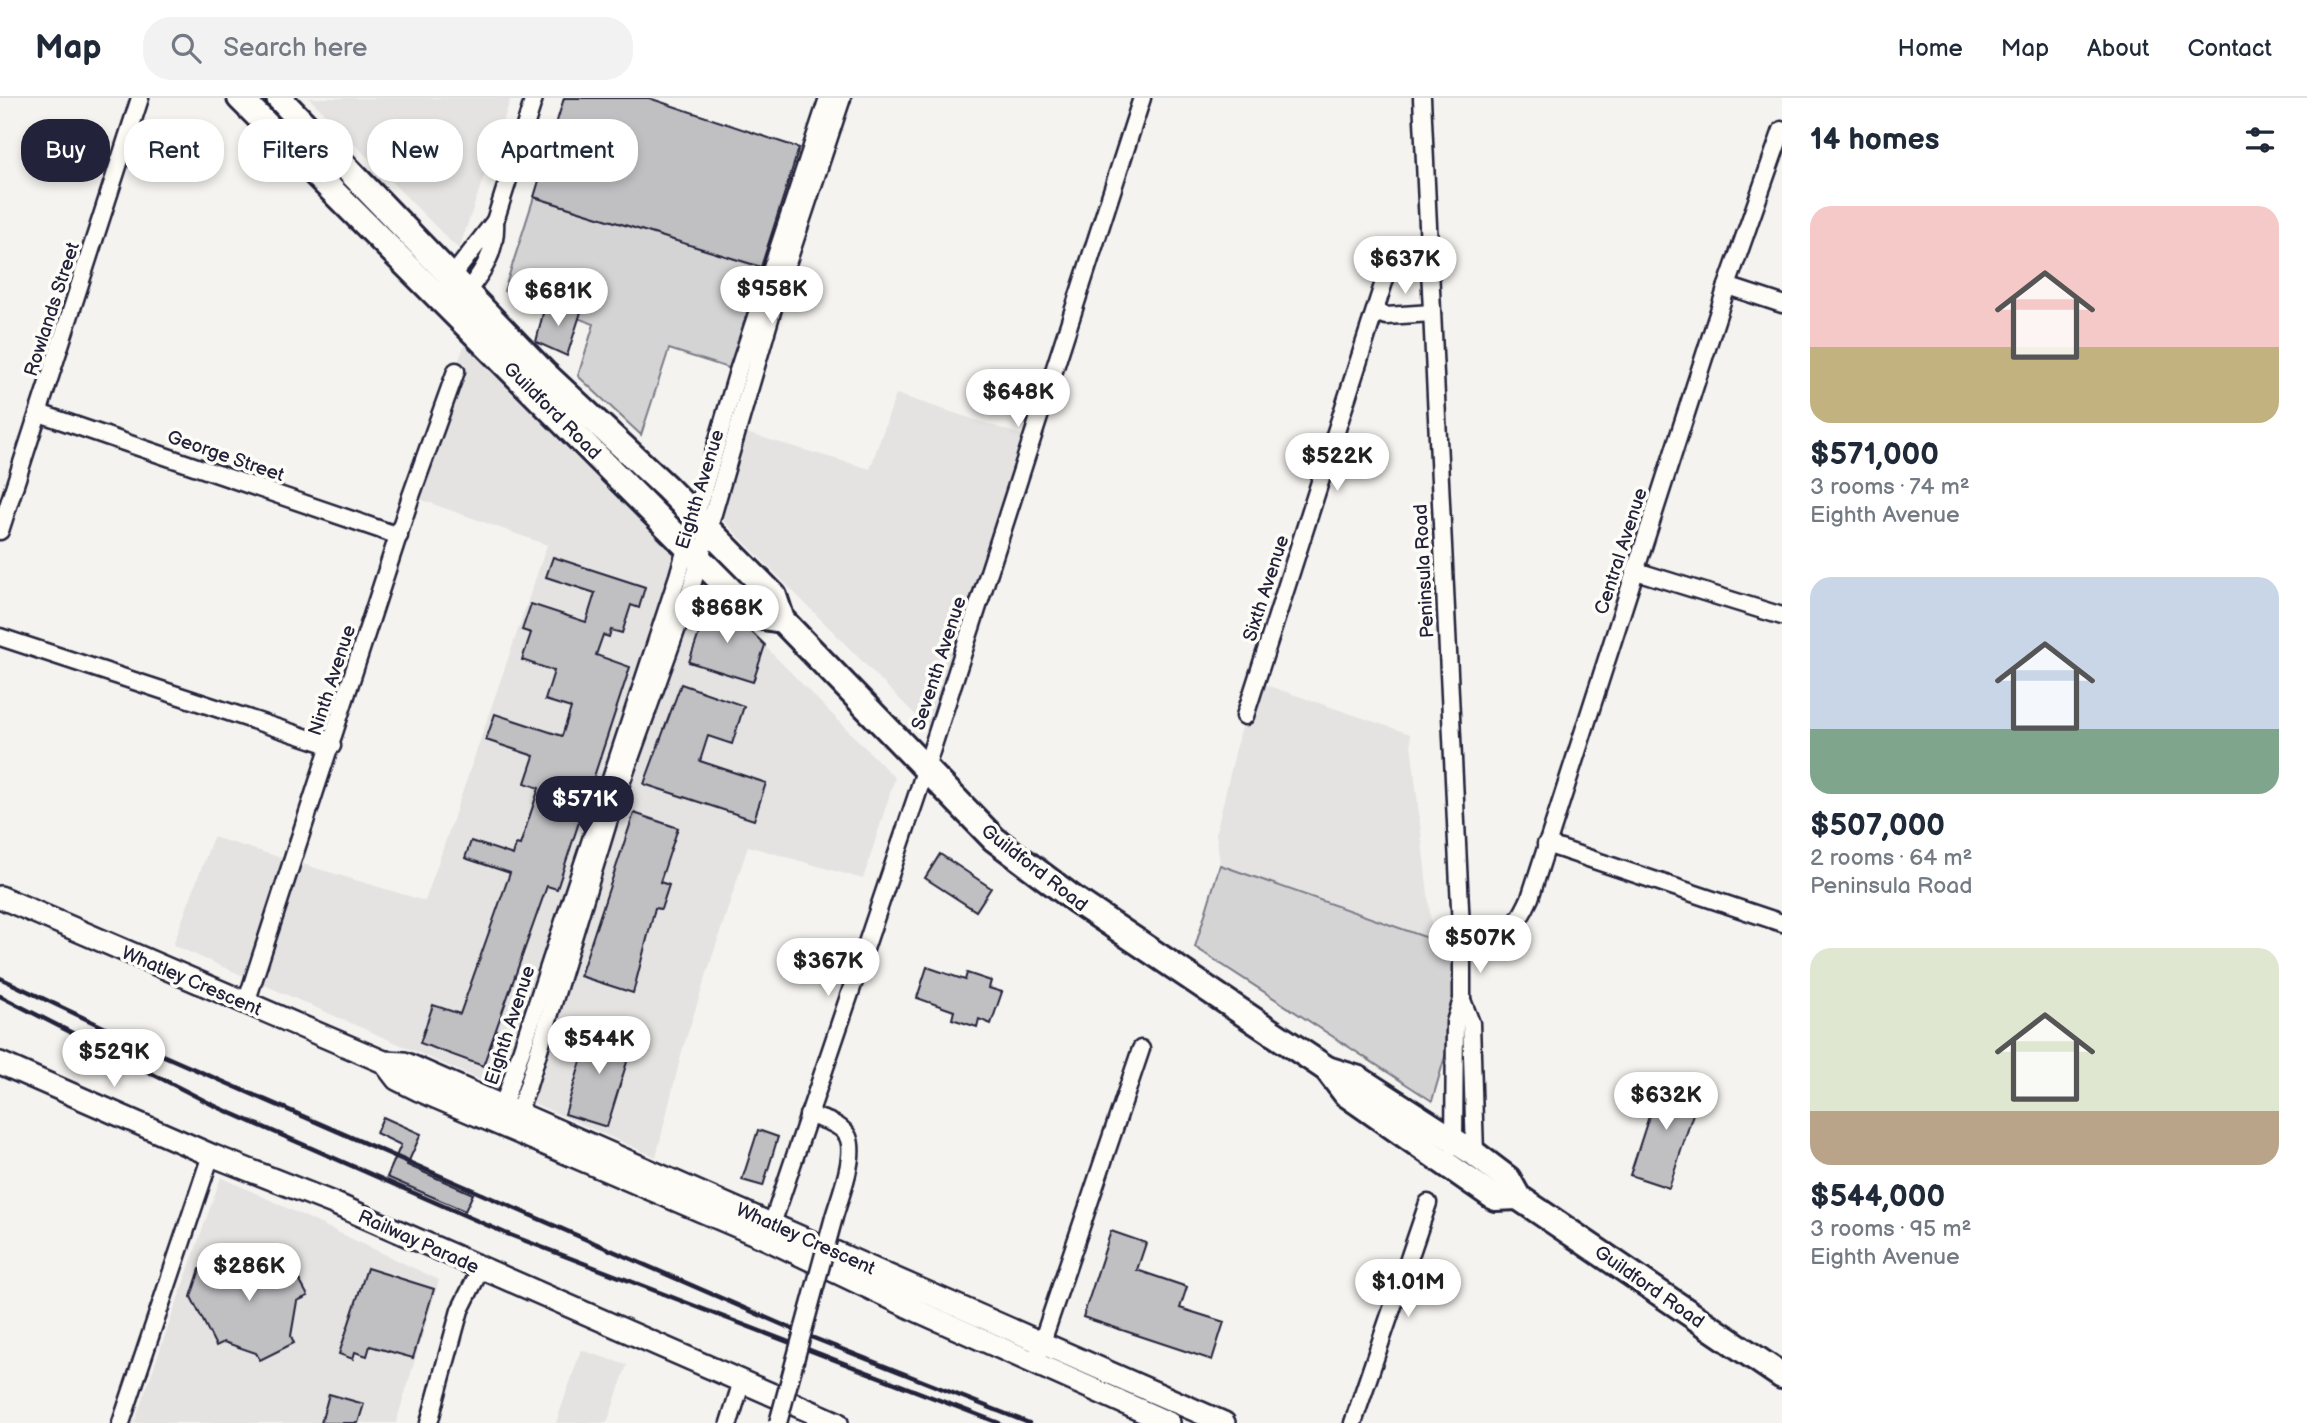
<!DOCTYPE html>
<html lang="en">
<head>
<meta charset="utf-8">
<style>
	:root { --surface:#fff; --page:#f2f2f3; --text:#1f2937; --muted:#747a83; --line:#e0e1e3; --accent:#22223b }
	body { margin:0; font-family:"Balsamiq Sans",sans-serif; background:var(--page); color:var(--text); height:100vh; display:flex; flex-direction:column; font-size:26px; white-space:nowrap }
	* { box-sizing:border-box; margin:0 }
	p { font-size:23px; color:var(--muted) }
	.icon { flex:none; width:38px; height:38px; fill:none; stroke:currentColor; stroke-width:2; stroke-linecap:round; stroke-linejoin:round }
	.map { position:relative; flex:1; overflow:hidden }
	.side { display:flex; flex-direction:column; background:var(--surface); width:525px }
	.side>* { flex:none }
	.hud { position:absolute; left:21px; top:21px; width:665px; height:63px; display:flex; gap:14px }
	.price { position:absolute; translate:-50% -60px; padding:0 16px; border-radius:24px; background:#fff; color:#222; font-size:23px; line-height:46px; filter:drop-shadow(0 2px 4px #0008) }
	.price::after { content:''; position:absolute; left:50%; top:42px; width:21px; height:16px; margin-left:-10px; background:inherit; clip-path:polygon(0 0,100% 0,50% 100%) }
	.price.selected { background:var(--accent); color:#fff }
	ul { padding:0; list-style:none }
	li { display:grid; align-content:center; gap:14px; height:371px; padding:0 28px }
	li span { display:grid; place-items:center; height:217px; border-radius:21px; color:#555 }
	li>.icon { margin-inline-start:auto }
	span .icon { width:126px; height:126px; fill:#fffc; stroke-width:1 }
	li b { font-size:30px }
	h2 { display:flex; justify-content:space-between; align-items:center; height:84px; padding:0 28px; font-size:30px }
	.tag { padding:0 24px; border-radius:28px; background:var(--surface); box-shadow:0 4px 10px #0003; font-size:24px; line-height:63px }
	.tag.selected { background:var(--accent); color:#fff }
	header { display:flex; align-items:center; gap:42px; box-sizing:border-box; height:98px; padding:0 35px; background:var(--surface); border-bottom:2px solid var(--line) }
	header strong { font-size:33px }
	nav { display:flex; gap:38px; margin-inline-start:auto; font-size:24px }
	.search { width:490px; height:63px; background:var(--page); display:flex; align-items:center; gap:18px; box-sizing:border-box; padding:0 24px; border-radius:28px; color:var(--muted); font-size:26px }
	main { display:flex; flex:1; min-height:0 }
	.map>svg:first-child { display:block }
	.built { fill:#e4e3e2 }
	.green { fill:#d5d4d5; stroke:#7c7b88; stroke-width:2 }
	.building { fill:#c0bfc2; stroke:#22223b; stroke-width:2 }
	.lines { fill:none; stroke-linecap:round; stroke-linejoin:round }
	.minor-casing { stroke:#22223b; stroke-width:21 }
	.major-casing { stroke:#22223b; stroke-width:26 }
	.highway-casing { stroke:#22223b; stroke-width:30 }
	.minor { stroke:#fdfcf7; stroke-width:16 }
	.major { stroke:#fdfcf7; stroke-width:21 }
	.highway { stroke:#fdfcf7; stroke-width:24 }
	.rail { stroke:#22223b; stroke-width:4.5 }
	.minor-bridge-casing { stroke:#22223b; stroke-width:21; stroke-linecap:butt }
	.minor-bridge { stroke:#fdfcf7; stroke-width:16 }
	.labels { text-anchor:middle; stroke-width:7; stroke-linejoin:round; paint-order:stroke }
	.street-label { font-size:19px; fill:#22223b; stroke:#fdfcf7 }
</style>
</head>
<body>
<header>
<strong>Map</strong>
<div class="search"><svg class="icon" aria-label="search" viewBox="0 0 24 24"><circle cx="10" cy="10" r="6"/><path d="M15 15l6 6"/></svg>Search here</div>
<nav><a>Home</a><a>Map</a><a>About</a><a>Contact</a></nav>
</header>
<main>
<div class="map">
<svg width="1782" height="1325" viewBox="0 0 1782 1325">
	<rect width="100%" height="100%" fill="#f4f3ef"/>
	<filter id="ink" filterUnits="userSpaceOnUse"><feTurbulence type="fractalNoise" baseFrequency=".0143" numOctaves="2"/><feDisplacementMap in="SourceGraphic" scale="14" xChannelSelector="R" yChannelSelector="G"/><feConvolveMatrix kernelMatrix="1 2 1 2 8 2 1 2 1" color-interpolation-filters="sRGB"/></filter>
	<g filter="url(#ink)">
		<g class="built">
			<path d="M309 0H511L459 151 451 144Z"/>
			<path d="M465 245 895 680 863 781 748 748 682 953 656 1059 173 847 213 739 425 803 547 447 411 398Z"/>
			<path d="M896 296 1034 341 936 638 698 397 722 328 870 371Z"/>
			<path d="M1257 584 1410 636 1433 841 1220 767 1216 735 1238 642Z"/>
			<path d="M221 1079 439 1182 396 1325H134Z"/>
			<path d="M581 1252 627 1267 607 1325H556Z"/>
		</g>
		<g class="green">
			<path d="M534 99 771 172 738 273 669 251 641 337 578 278 594 226 504 193Z"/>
			<path d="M1220 767 1462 852 1455 924 1432 1003 1195 849Z"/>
		</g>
		<g class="building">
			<path d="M564 0H649L799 50 761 169 534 99Z"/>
			<path d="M546 203 581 214 567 258 536 244Z"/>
			<path d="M553 459 645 489 639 510 631 507 622 535 611 532 609 539 603 537 596 557 630 569 557 791 547 788 483 968 420 945 433 907 460 916 510 775 465 760 471 743 513 757 516 746 520 747 539 690 525 685 534 658 486 642 495 616 562 638 571 610 545 602 554 573 522 562 531 535 522 532 531 506 586 524 595 495 546 479Z"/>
			<path d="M711 501 726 515 728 511 765 547 753 584 689 564Z"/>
			<path d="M681 586 744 608 732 646 708 638 700 663 766 685 754 722 644 686Z"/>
			<path d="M634 715 678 730 660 784 669 787 661 811 655 810 633 895 580 878Z"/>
			<path d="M940 756 991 790 976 813 925 780Z"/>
			<path d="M927 869 965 882 967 875 991 883 989 890 1002 894 991 926 979 921 977 929 952 921 954 913 917 900Z"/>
			<path d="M592 927 634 941 607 1029 565 1016Z"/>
			<path d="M1662 978 1701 991 1669 1090 1630 1077Z"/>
			<path d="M383 1019 421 1036 407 1067 473 1096 465 1113 387 1079 401 1047 376 1035Z"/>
			<path d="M758 1032 778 1039 763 1088 742 1082Z"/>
			<path d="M1111 1133 1146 1145 1137 1172 1187 1189 1180 1210 1224 1224 1212 1262 1083 1219Z"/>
			<path d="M246 1151 251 1160 280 1170 290 1165 308 1198 297 1203 291 1238 294 1245 260 1262 256 1255 224 1244 216 1248 191 1199 200 1171Z"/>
			<path d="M367 1170 434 1191 413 1260 370 1248 367 1258 355 1254 353 1261 339 1256Z"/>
			<path d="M329 1296 364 1306 358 1325H321Z"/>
		</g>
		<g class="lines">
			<defs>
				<g id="minor">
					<path d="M1422 0 1462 852V902L1455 924 1454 1049"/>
					<path d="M447 185 495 123"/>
					<path d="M1727 188 1782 206"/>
					<path d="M462 200C482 175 497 155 495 123L534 0"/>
					<path d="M1375 214 1386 218 1432 215"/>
					<path d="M39 315 399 438"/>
					<path d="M0 433 140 0"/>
					<path d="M1636 473 1782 518"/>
					<path d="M0 539 332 648"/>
					<path d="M1245 618 1392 159"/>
					<path d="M1546 746 1782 825"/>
					<path d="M1462 852C1502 841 1512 840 1530 800L1727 188 1782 32"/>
					<path d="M1462 902 1471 925 1475 1056"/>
					<path d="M246 905 411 398 456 273"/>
					<path d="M500 1017 678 478 738 273 828 0"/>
					<path d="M808 1017C821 1021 839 1025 847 1037 858 1055 839 1101 834 1119"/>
					<path d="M514 1024 527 991 614 705 691 491 778 193 842 0"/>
					<path d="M769 1135 918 694 1142 0"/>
					<path d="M1035 1265 1141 951"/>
					<path d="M121 1325 211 1057"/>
					<path d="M429 1325 460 1212 481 1170"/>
					<path d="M729 1325 742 1283"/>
					<path d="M1353 1325 1428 1105"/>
				</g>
				<g id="major">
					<path d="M0 799 384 964 404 965 1224 1325"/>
					<path d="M384 964 397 981 419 992 767 1141 920 1214 1169 1325"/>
					<path d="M0 965 211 1057 333 1105 837 1325"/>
				</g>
				<g id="highway">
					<path d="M240 0 756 518 782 522"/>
					<path d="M279 0 544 275 667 390 774 498 782 522 994 741 1074 801 1249 919 1327 971 1359 981 1475 1056 1508 1081 1518 1099 1782 1278"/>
					<path d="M1327 971 1346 996 1469 1082 1495 1100 1518 1099"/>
				</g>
			</defs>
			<use href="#minor" class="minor-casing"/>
			<use href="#major" class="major-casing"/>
			<use href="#highway" class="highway-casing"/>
			<use href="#minor" class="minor"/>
			<use href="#major" class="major"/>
			<use href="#highway" class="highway"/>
			<g class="rail">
				<path d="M0 880 162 957 806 1237 1029 1325"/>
				<path d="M0 898 215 1008 505 1135 999 1325"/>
			</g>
			<defs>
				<path id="minor-bridge" d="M778 1325 834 1119"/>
			</defs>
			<use href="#minor-bridge" class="minor-bridge-casing"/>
			<use href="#minor-bridge" class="minor-bridge"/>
		</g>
	</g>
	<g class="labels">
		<g class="street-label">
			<text transform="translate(51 211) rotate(-72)" y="7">Rowlands Street</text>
			<text transform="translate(553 312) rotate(45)" y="7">Guildford Road</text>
			<text transform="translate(226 357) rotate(19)" y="7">George Street</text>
			<text transform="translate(699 391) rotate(-73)" y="7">Eighth Avenue</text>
			<text transform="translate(1620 453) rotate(-72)" y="7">Central Avenue</text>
			<text transform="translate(1423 473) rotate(-93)" y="7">Peninsula Road</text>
			<text transform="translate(1265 490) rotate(-72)" y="7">Sixth Avenue</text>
			<text transform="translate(938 565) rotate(-72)" y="7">Seventh Avenue</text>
			<text transform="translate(331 582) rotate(-72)" y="7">Ninth Avenue</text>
			<text transform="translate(1035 769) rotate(38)" y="7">Guildford Road</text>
			<text transform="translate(192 882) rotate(23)" y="7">Whatley Crescent</text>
			<text transform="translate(509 927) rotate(-72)" y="7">Eighth Avenue</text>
			<text transform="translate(806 1140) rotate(24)" y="7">Whatley Crescent</text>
			<text transform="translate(419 1143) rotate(24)" y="7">Railway Parade</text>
			<text transform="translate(1650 1188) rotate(35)" y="7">Guildford Road</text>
		</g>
	</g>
</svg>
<b class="price" style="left:1405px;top:198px">$637K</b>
<b class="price" style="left:772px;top:228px">$958K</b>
<b class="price" style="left:558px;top:230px">$681K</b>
<b class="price" style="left:1018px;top:331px">$648K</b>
<b class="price" style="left:1337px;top:395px">$522K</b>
<b class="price" style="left:727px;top:547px">$868K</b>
<b class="price selected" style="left:585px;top:738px">$571K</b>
<b class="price" style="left:1480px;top:877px">$507K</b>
<b class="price" style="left:828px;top:900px">$367K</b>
<b class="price" style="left:599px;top:978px">$544K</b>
<b class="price" style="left:114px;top:991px">$529K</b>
<b class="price" style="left:1666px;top:1034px">$632K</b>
<b class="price" style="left:249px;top:1205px">$286K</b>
<b class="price" style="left:1408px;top:1221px">$1.01M</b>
<div class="hud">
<a class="tag selected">Buy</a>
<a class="tag">Rent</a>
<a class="tag">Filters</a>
<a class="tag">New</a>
<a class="tag">Apartment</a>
</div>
</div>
<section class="side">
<h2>14 homes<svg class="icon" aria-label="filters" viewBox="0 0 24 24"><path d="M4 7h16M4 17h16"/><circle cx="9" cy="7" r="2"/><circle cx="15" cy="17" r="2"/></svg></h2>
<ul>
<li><span style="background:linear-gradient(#f6c9c9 65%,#c2b280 0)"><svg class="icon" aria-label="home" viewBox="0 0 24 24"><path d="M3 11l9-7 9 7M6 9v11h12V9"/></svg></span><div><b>$571,000</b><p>3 rooms · 74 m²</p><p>Eighth Avenue</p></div></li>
<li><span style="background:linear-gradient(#c9d6e8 70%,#7fa58c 0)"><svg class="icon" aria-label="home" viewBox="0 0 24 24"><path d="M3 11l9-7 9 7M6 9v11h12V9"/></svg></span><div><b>$507,000</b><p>2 rooms · 64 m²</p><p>Peninsula Road</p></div></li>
<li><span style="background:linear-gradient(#dfe7d0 75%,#b9a48a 0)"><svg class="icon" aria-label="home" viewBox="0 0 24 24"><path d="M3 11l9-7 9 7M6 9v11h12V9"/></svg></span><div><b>$544,000</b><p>3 rooms · 95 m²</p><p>Eighth Avenue</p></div></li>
</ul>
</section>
</main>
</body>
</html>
